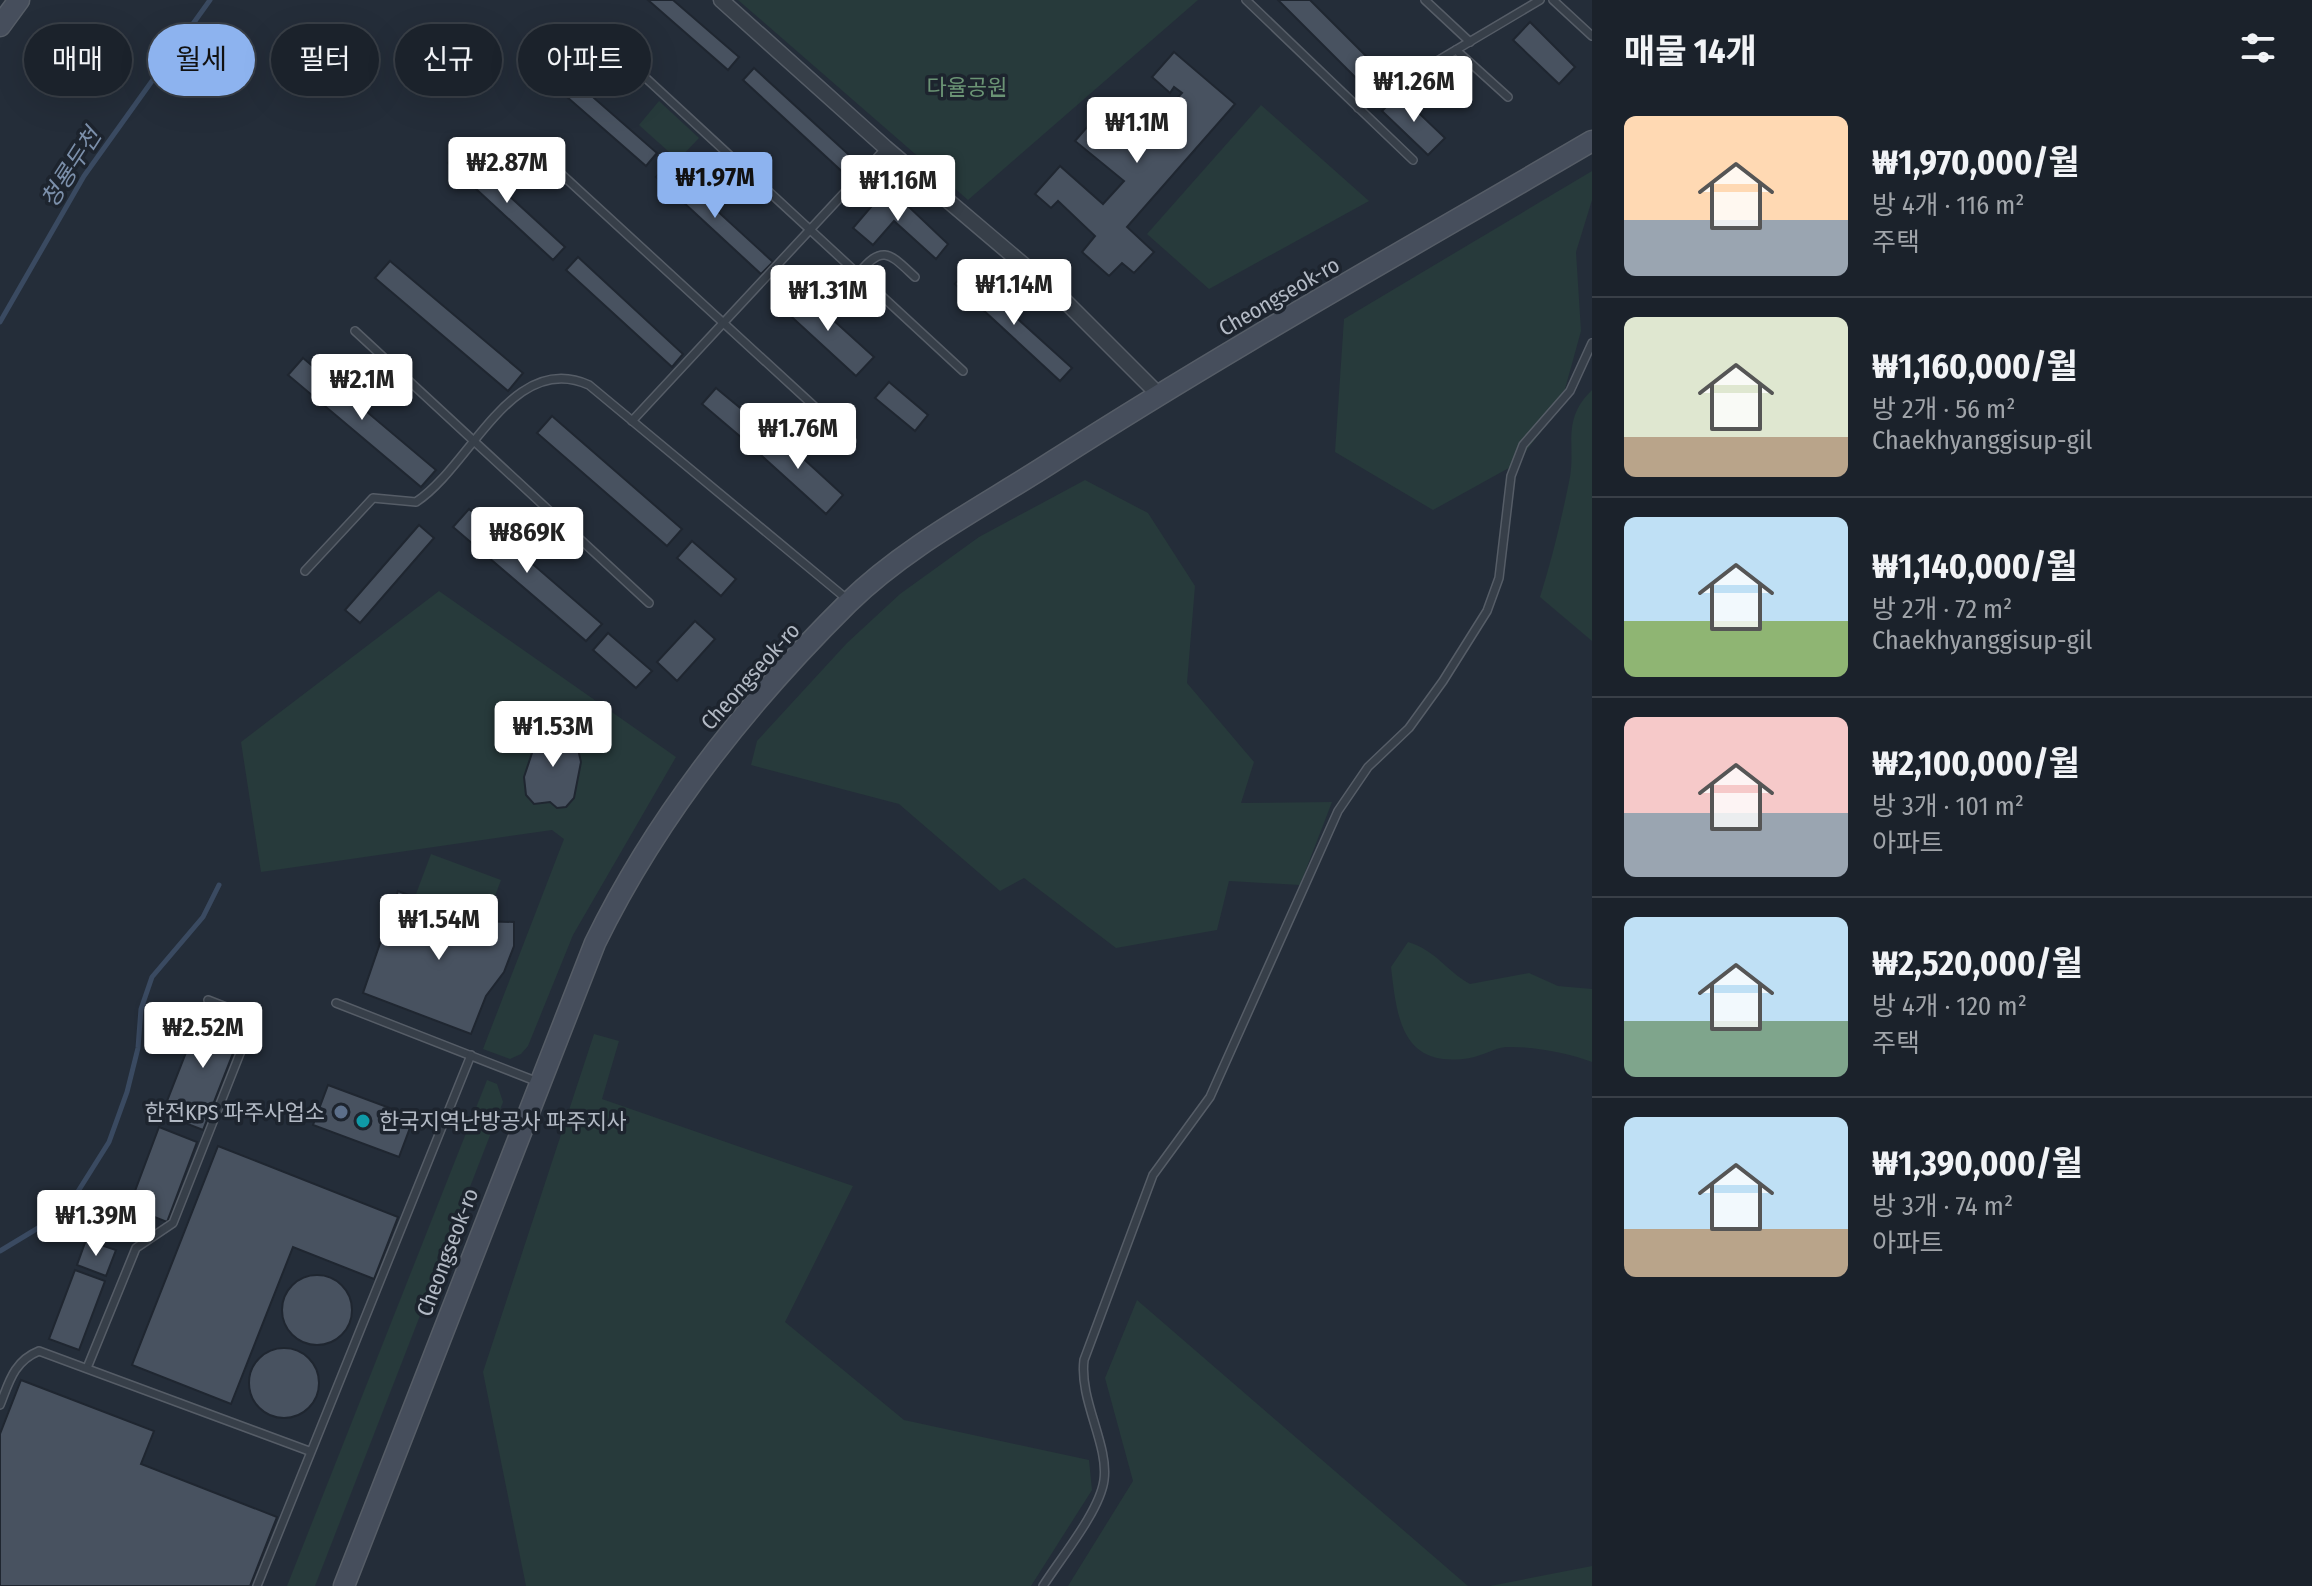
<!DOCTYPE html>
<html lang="ko">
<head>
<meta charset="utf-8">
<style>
	:root { --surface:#1b222b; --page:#282f37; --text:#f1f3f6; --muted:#a0a4a9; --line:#393f47; --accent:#8db3ef }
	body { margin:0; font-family:"Fira Sans Condensed","Noto Sans KR",sans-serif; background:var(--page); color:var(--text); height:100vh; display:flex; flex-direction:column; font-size:30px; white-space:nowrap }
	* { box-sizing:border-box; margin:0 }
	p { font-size:26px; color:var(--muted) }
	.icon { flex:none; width:44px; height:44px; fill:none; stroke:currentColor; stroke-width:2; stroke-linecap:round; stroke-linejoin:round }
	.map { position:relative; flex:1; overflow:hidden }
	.drawer { display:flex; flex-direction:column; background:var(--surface); width:720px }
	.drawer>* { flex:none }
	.banner { position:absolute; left:24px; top:24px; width:760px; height:72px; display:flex; gap:16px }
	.price { position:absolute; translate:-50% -68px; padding:0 18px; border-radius:8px; background:#fff; color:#222; font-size:26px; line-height:52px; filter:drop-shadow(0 2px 4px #0008) }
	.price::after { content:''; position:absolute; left:50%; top:48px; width:24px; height:18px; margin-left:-12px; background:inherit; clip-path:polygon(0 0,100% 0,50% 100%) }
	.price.on { background:var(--accent); color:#111 }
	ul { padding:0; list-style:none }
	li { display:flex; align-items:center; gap:24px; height:200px; padding:0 32px }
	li+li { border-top:2px solid var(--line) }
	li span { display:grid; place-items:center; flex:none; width:224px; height:160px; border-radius:12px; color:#555 }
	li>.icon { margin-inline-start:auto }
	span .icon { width:96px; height:96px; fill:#fffc; stroke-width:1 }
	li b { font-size:34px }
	h2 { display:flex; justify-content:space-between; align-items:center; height:96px; padding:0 32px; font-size:34px }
	.tag { padding:0 28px; border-radius:36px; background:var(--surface); box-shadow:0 8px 32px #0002,0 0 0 2px var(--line); font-size:28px; line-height:72px }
	.tag.on { background:var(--accent); color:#111 }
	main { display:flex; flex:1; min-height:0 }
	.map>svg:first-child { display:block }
	.green { fill:#273a3b }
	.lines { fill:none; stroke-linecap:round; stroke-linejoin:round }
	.stream { stroke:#3a4a61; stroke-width:5 }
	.building { fill:#485260; stroke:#1f2630; stroke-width:2 }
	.lane-casing { stroke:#565d67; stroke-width:10 }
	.street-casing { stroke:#565d67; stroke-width:17 }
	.secondary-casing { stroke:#565d67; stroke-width:23 }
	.lane { stroke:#373f49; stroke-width:7 }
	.street { stroke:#373f49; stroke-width:14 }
	.secondary { stroke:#464e5c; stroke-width:20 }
	.service-dot { fill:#5c6f8a; stroke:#1d242e; stroke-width:3 }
	.culture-dot { fill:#0f9aa8; stroke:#1d242e; stroke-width:3 }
	.labels { text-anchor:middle; stroke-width:7; stroke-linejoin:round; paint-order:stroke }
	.park-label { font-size:22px; fill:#6b9475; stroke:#1d242e }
	.street-label { font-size:22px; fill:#b3bac5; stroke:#1d242e }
	.poi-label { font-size:22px; fill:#b3bac5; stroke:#1d242e; text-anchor:end }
	.water-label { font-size:24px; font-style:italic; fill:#7c90ab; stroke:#1d242e }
</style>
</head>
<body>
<main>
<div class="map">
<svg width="1592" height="1586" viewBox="0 0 1592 1586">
	<rect width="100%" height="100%" fill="#242d39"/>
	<g class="green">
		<path d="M738 0H1198L968 200Z"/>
		<path d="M659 101 699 138 678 160 639 125Z"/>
		<path d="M1261 105 1369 201 1209 289 1147 234Z"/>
		<path d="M1592 171V200L1576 252 1581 331 1560 407 1516 464 1433 510 1335 452 1344 319Z"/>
		<path d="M1592 390V641L1540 597C1552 559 1561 521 1569 482 1577 447 1560 421 1592 390Z"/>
		<path d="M1085 480 1148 513 1195 586 1187 683 1254 762 1241 803 1332 802 1300 885 1229 881 1217 930 1116 948 1024 878 1000 891 899 804 751 765 757 741 847 643 900 594 979 537Z"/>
		<path d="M439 591 676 757 573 935 528 1046 521 1054 510 1059 483 1049 564 839 552 830 261 872 241 742Z"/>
		<path d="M431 854 501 880 486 920 416 894Z"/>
		<path d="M1408 942C1437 951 1445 970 1470 984L1529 973 1558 986 1592 989V1062C1569 1053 1531 1046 1506 1047 1494 1048 1482 1056 1470 1058 1402 1069 1397 1019 1391 967Z"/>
		<path d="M594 1034 619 1041 602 1099 853 1186 785 1322 904 1420 1089 1460 1092 1490 1031 1586H526L483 1372Z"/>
		<path d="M487 1080 497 1084 503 1102 315 1586H287Z"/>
		<path d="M1137 1300 1468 1586H1068L1133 1481 1105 1378Z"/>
		<path d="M1592 1566V1586H1490Z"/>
	</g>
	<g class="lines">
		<g class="stream">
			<path d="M0 322 84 176 210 0"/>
			<path d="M0 1251 53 1219 77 1193 109 1142 127 1092 138 1048 141 1009 152 977 203 917 219 885"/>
		</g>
	</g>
	<g class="building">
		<path d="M648 0H673L739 57 728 70Z"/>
		<path d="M1278 0H1310L1379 69 1363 85Z"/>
		<path d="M1530 22 1575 67 1559 84 1513 40Z"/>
		<path d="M1174 52 1235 104 1127 227 1154 252 1134 273 1122 263 1109 276 1082 252 1095 236 1058 201 1051 208 1035 194 1060 166 1103 204 1124 181 1075 141 1108 103 1151 140 1164 126 1170 130 1179 116 1168 108 1182 93 1174 87 1170 93 1152 77Z"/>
		<path d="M754 68 859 164 848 177 743 80Z"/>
		<path d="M570 77 657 153 646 166 559 90Z"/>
		<path d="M1399 94 1445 138 1428 155 1382 111Z"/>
		<path d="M459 150 565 247 553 260 448 163Z"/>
		<path d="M667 165 773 262 761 274 656 177Z"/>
		<path d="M888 187 948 244 936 259 894 221 873 245 853 228Z"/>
		<path d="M578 257 683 354 672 367 566 270Z"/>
		<path d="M390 261 523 373 508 391 375 278Z"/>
		<path d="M966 272 1072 368 1060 381 955 284Z"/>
		<path d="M800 290 874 357 856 376 783 309Z"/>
		<path d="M303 358 436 470 421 487 288 375Z"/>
		<path d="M889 382 928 415 915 431 875 398Z"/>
		<path d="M716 388 756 421 742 438 702 404Z"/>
		<path d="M552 416 682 529 667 546 537 433Z"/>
		<path d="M770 428 843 495 826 514 753 448Z"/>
		<path d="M469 509 602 624 586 641 453 527Z"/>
		<path d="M419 525 434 538 360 623 345 610Z"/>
		<path d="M692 541 736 579 721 596 677 558Z"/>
		<path d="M695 621 715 639 677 681 657 662Z"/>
		<path d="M608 633 652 671 636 688 593 650Z"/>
		<path d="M557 729 575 736 581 762 574 798 566 807 557 808 550 802 534 804 526 795 524 777 537 738 546 730Z"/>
		<path d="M398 891 476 921 514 922V946L504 972 486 996 471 1034 363 993Z"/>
		<path d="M203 1009 244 1025 203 1130 162 1114Z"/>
		<path d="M328 1085 414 1117 399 1157 313 1125Z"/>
		<path d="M159 1127 197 1142 167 1222 129 1207Z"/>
		<path d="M218 1146 398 1217 374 1279 293 1247 231 1404 132 1365Z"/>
		<path d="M86 1240 116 1250 106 1276 77 1265Z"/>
		<path d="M75 1270 105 1281 79 1350 49 1339Z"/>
		<circle cx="317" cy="1310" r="35"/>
		<circle cx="284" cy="1383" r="35"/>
		<path d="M21 1380 154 1431 141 1464 277 1517 250 1586H0V1434Z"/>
	</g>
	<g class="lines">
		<defs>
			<g id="lane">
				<path d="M1246 0 1413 160"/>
				<path d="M1425 0 1470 42"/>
				<path d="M1553 0 1592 36"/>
				<path d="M1456 50 1508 97"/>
				<path d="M622 56 963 371"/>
				<path d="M1358 108 1540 0"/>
				<path d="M533 148 852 441"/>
				<path d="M858 274C883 243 890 254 915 277"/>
				<path d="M355 331 649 603"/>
				<path d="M632 421 886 148"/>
				<path d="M305 571 373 498 416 502C471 466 512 350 589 385L848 600"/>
				<path d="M336 1003 538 1082"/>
				<path d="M87 1368 136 1248 173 1223 254 1018 208 1000"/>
				<path d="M0 1405C9 1382 14 1361 39 1351L309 1451"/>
				<path d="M257 1586 471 1055"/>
				<path d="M1043 1586C1060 1559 1100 1511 1104 1480 1109 1445 1079 1400 1084 1360L1153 1175 1210 1097 1338 811 1368 767 1409 728 1443 681 1487 611 1499 578 1511 476 1523 445 1570 391 1592 343"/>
			</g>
			<path id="street" d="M721 0 886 148 1058 294 1158 394"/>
			<g id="secondary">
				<path d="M0 26 19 0"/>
				<path d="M344 1586 595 943C657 816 748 702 848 603 906 546 984 506 1052 462 1228 349 1411 247 1592 141"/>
			</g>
		</defs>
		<use href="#lane" class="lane-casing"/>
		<use href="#street" class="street-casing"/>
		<use href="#secondary" class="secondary-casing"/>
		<use href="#lane" class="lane"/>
		<use href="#street" class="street"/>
		<use href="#secondary" class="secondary"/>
	</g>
	<circle class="service-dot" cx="341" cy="1112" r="8"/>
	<circle class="culture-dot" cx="363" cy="1121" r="8"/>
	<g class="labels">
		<g class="park-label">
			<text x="967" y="95">다율공원</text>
		</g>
		<g class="street-label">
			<text transform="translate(1279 296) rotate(-30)" y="8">Cheongseok-ro</text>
			<text transform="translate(750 676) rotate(-48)" y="8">Cheongseok-ro</text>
			<text transform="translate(447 1252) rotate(-69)" y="8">Cheongseok-ro</text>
		</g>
		<g class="poi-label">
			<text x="325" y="1120">한전KPS 파주사업소</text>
			<text x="379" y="1129" text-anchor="start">한국지역난방공사 파주지사</text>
		</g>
		<g class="water-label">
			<text transform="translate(71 168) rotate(-57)" y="8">청룡두천</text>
		</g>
	</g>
</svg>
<b class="price" style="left:1414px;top:124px">₩1.26M</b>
<b class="price" style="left:1137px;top:165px">₩1.1M</b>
<b class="price" style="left:507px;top:205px">₩2.87M</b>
<b class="price on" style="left:715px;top:220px">₩1.97M</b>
<b class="price" style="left:898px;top:223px">₩1.16M</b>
<b class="price" style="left:1014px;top:327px">₩1.14M</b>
<b class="price" style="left:828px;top:333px">₩1.31M</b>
<b class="price" style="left:362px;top:422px">₩2.1M</b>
<b class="price" style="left:798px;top:471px">₩1.76M</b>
<b class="price" style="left:527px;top:575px">₩869K</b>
<b class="price" style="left:553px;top:769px">₩1.53M</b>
<b class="price" style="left:439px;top:962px">₩1.54M</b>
<b class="price" style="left:203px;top:1070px">₩2.52M</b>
<b class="price" style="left:96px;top:1258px">₩1.39M</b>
<div class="banner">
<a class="tag">매매</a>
<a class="tag on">월세</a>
<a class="tag">필터</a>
<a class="tag">신규</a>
<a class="tag">아파트</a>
</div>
</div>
<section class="drawer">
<h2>매물 14개<svg class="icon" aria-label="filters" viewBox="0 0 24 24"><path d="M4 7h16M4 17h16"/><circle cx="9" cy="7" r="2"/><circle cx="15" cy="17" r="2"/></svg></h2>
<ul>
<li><span style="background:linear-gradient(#ffd9b3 65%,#9aa5b1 0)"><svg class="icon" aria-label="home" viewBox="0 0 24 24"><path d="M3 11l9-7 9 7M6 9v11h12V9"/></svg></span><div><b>₩1,970,000/월</b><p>방 4개 · 116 m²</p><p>주택</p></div></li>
<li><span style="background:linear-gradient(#dfe7d0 75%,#b9a48a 0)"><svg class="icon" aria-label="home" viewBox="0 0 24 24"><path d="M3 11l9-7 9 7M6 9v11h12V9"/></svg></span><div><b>₩1,160,000/월</b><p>방 2개 · 56 m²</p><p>Chaekhyanggisup-gil</p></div></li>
<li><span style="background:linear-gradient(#bfe0f5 65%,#8fb573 0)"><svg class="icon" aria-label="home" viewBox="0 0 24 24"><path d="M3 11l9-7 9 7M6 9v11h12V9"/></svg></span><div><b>₩1,140,000/월</b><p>방 2개 · 72 m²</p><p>Chaekhyanggisup-gil</p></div></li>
<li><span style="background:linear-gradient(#f6c9c9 60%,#9aa5b1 0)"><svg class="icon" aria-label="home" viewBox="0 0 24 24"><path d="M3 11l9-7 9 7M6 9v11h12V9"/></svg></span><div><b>₩2,100,000/월</b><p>방 3개 · 101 m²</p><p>아파트</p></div></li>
<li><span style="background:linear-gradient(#bfe0f5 65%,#7fa58c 0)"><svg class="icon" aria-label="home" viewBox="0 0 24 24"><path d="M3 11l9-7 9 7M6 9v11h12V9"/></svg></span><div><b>₩2,520,000/월</b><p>방 4개 · 120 m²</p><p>주택</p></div></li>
<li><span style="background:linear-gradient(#bfe0f5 70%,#b9a48a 0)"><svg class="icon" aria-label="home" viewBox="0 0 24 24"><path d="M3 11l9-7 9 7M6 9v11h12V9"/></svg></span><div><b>₩1,390,000/월</b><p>방 3개 · 74 m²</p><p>아파트</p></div></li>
</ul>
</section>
</main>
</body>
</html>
